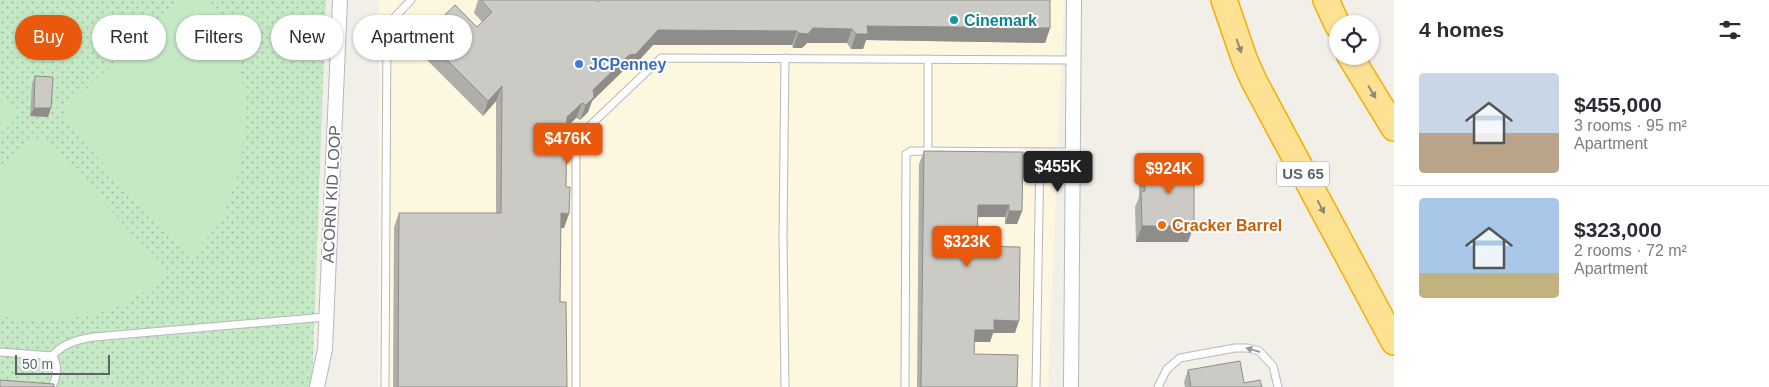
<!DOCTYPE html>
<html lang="en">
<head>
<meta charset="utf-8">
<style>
	:root { --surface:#fff; --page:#f7f7f7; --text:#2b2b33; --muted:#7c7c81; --line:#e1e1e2; --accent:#ea580c }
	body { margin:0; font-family:Arial,sans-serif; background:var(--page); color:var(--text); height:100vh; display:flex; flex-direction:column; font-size:19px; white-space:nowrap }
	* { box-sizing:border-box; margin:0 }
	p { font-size:16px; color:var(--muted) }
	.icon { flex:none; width:28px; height:28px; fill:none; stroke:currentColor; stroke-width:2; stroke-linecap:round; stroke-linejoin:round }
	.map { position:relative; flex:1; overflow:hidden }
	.side { display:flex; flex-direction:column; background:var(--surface); width:375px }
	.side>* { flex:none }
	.top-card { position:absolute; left:15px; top:15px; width:475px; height:45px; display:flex; gap:10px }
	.fabs { position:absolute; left:1329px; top:15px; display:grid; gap:10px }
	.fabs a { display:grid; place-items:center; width:50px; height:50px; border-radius:50%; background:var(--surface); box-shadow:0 1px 4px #0004; font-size:25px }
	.scale { position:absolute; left:15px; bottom:12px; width:95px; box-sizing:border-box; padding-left:5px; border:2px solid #5f6368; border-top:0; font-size:14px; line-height:18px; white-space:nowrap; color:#5f6368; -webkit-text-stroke:4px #fff; paint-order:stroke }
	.price { position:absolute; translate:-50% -42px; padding:0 11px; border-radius:5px; background:var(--accent); color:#fff; font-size:16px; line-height:32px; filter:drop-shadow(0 1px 2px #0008) }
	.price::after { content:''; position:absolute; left:50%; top:30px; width:15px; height:11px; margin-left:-8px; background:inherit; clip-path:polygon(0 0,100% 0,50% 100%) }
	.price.on { background:#222; color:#fff }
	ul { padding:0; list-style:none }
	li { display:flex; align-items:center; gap:15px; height:125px; padding:0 25px }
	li+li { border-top:1px solid var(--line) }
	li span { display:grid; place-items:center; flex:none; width:140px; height:100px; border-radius:5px; color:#555 }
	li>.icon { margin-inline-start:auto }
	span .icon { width:60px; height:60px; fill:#fffc; stroke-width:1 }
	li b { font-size:21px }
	h2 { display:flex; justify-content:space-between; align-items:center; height:60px; padding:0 25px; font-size:21px }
	.chip { padding:0 18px; border-radius:22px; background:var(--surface); box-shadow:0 1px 4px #0004; font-size:18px; line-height:45px }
	.chip.on { background:var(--accent); color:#fff }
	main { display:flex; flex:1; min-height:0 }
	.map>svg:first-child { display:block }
	.commercial { fill:#fef7e0 }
	.grass { fill:url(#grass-dots) }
	.pitch { fill:#c5e8c5 }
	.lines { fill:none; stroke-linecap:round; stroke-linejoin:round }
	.lane-casing { stroke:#b5b8bc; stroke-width:9 }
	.street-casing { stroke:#b5b8bc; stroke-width:16 }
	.highway-casing { stroke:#f9ab00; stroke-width:28 }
	.lane { stroke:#fff; stroke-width:7 }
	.street { stroke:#fff; stroke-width:14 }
	.highway { stroke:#fde293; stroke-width:25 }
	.wall { fill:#afaea9 }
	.shaded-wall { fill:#8f8d8a }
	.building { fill:#cccac5; stroke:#8f8d8a }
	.oneway { fill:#8e8975 }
	.oneway2 { fill:#979a9d }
	.culture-dot { fill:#0f9aa8; stroke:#fff; stroke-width:2 }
	.shop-dot { fill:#3f7fe0; stroke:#fff; stroke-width:2 }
	.food-dot { fill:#e8710a; stroke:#fff; stroke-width:2 }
	.labels { text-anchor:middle; stroke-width:4; stroke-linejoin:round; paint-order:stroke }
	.shield { fill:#fff; stroke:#8f9295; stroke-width:1 }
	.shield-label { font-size:15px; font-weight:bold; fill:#5f6368 }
	.culture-label { font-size:16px; font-weight:bold; fill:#0d838f; stroke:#fff; text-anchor:start }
	.shop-label { font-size:16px; font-weight:bold; fill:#366cbe; stroke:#fff; text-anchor:start }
	.street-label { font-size:16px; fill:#5f6368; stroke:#fff }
	.food-label { font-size:16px; font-weight:bold; fill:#c56008; stroke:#fff; text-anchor:start }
</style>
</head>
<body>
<main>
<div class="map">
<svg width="1394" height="387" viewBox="0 0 1394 387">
	<defs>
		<pattern id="grass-dots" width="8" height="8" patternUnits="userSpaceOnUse" patternTransform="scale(1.25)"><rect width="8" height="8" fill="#c5e8c5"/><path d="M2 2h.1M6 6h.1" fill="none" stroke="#a3c0a4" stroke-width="1.8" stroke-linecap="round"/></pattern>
	</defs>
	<rect width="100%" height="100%" fill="#f1efe8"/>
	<path class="commercial" d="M379 0H1064L1048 387H378Z"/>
	<path class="grass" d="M0 0H326L312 387H0Z"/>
	<g class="pitch">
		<path d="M178 0H209C220 16 230 32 236 51 256 116 244 211 189 257L64 121V110Z"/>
		<path d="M0 91 15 107 16 119 0 134Z"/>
		<path d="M33 139H44L169 273C121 316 62 326 0 316V170Z"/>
	</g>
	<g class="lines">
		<defs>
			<g id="lane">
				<path d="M928 59V151"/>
				<path d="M0 352 52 356C62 344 79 339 94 337L325 317"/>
				<path d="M51 387C57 380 59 363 52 356"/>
				<path d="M385 387 387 25 411 0"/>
				<path d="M576 387V142L577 138 661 58 1074 60"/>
				<path d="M785 387 783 237 785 58"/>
				<path d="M905 387 906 154 911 151 1073 152"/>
				<path d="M1036 387 1040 152"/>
				<path d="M1158 387 1167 369 1180 358 1235 348H1248L1259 351 1273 366 1278 387"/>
			</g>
			<g id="street">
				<path d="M317 387 325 349 340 0"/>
				<path d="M1071 387 1074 0"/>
			</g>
			<g id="highway">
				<path d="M1224 0 1245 61 1254 81 1394 342"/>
				<path d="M1326 0 1338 26"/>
				<path d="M1350 56 1394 128"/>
			</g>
		</defs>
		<use href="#lane" class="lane-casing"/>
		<use href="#street" class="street-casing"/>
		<use href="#highway" class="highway-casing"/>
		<use href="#lane" class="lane"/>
		<use href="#street" class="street"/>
		<use href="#highway" class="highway"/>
	</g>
	<g class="wall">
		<path d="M478 0H597L598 2 1050 28 1045 43 866 40 863 49H851L847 43H807L802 48H793L792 45H653L631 69 624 70 592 101 588 112 580 120 576 118 567 127 564 228H560V302L567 387H393L394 227 399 213H496V101L483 116 418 51 423 36 477 27 482 22 474 13Z"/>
		<path d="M35 76 48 117 30 116 32 84Z"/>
		<path d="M924 151 1022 211 1017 224H1005V217H978L977 246 1015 333H993L990 342H974V354L1017 387H917L919 164Z"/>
		<path d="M1145 162 1188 242H1136L1135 207 1139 197V177Z"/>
		<path d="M1188 370 1244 383 1262 387H1185L1184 382Z"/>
	</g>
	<g class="shaded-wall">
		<path d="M867 26 1050 28 1045 43 866 40 863 49H851L856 34Z"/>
		<path d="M813 28 852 29 847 43H807L802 48H793L798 33Z"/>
		<path d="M658 30 797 31 792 45H653L631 69 624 70 592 101 588 112 580 120 586 105 593 90 629 55Z"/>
		<path d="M502 86 496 101 483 116 488 101Z"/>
		<path d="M582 103 576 118 561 132 567 117Z"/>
		<path d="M34 108H51L48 117 30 116Z"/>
		<path d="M978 205H1009L1005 217H973Z"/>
		<path d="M1009 211H1022L1017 224H1005Z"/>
		<path d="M561 213 569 214 564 228H555Z"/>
		<path d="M1142 226H1194L1188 242H1136Z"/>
		<path d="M994 320 1019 321 1015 333H993L990 342H970L975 330Z"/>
	</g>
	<g class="building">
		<path d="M481 0H597L598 2 600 0H1050V28L867 26 868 34H856L852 29 813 28 808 34 798 33 797 31 658 30 636 54 629 55 593 90 594 97 586 105 582 103 567 117 566 187H570L569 214 561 213 560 302H566L567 387H398L399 213H501L502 86 488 101 423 36 455 5 477 27 492 12Z"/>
		<path d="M35 76 53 77 51 108H34Z"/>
		<path d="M924 151 1023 152 1022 211H1009V205H978L977 246 1020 247 1019 321 994 320V330H975L974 354 1018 355 1017 387H921Z"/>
		<path d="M1145 162H1194V226H1142L1141 192 1145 191Z"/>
		<path d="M1240 361 1244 383 1260 380 1262 387H1191L1188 370Z"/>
		<path d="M0 380 54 384V387H0Z"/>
	</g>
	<defs><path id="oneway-solid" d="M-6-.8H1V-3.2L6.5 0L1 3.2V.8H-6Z" transform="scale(1.25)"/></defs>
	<g class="oneway">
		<use href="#oneway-solid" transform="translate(1239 46) rotate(70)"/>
		<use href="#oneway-solid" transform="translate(1372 92) rotate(59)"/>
		<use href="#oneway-solid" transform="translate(1321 207) rotate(62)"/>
	</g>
	<use class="oneway2" href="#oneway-solid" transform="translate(1253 350) rotate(-164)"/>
	<circle class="culture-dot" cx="954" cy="20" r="5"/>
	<circle class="shop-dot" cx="579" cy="64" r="5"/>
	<circle class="food-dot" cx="1162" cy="225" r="5"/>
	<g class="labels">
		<rect class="shield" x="1277" y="161.5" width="52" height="25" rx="4"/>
		<g class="shield-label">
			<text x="1303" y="179">US 65</text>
		</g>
		<g class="culture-label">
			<text x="964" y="26">Cinemark</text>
		</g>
		<g class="shop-label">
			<text x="589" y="70">JCPenney</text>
		</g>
		<g class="street-label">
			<text transform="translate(331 194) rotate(-87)" y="6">ACORN KID LOOP</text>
		</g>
		<g class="food-label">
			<text x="1172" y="231">Cracker Barrel</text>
		</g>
	</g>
</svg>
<div class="fabs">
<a><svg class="icon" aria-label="locate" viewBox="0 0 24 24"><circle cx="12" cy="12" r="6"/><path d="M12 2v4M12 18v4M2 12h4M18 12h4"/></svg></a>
</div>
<div class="scale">50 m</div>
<b class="price" style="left:568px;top:165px">$476K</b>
<b class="price on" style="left:1058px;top:193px">$455K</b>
<b class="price" style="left:1169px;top:195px">$924K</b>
<b class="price" style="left:967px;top:268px">$323K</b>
<div class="top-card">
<a class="chip on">Buy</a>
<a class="chip">Rent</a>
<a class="chip">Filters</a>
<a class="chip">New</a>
<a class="chip">Apartment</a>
</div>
</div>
<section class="side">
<h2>4 homes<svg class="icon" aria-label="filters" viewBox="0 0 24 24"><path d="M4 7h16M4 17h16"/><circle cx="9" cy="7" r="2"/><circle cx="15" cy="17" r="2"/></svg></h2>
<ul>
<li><span style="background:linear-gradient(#c9d6e8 60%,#b9a48a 0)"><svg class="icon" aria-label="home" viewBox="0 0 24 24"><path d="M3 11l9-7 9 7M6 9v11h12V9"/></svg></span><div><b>$455,000</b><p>3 rooms · 95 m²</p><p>Apartment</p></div></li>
<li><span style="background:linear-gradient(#a9c7e8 75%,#c2b280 0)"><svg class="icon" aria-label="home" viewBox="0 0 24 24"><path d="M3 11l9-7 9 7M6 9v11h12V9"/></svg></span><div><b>$323,000</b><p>2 rooms · 72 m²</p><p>Apartment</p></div></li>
</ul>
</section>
</main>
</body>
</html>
